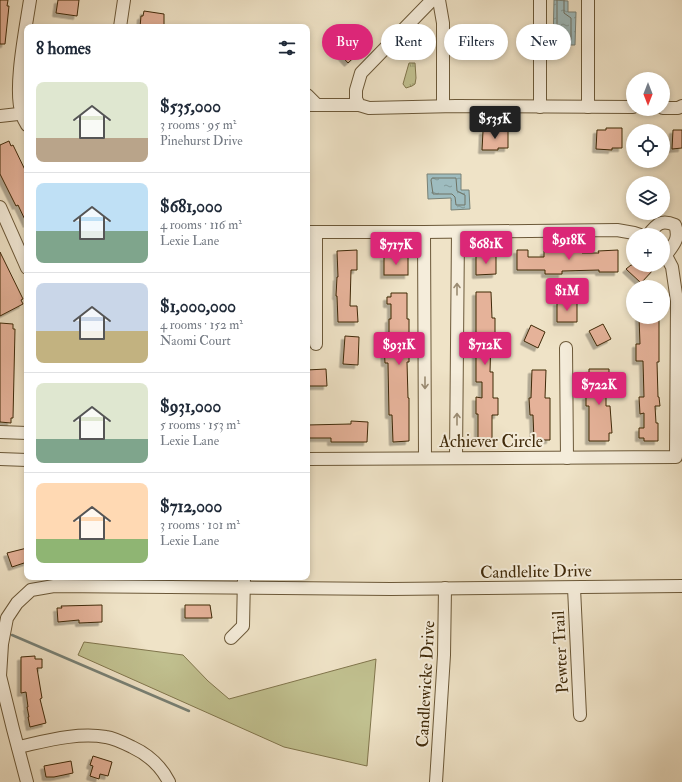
<!DOCTYPE html>
<html lang="en">
<head>
<meta charset="utf-8">
<style>
	:root { --surface:#fff; --page:#f6f6f7; --text:#1f2937; --muted:#747a83; --line:#e0e1e3; --accent:#db2777 }
	body { margin:0; font-family:"IM FELL Double Pica",serif; background:var(--page); color:var(--text); height:100vh; display:flex; flex-direction:column; font-size:15px; white-space:nowrap }
	* { box-sizing:border-box; margin:0 }
	p { font-size:13px; color:var(--muted) }
	.icon { flex:none; width:22px; height:22px; fill:none; stroke:currentColor; stroke-width:2; stroke-linecap:round; stroke-linejoin:round }
	.map { position:relative; flex:1; overflow:hidden }
	.sheet { position:absolute; left:24px; top:24px; width:286px; height:556px; display:flex; flex-direction:column; background:var(--surface); border-radius:8px; box-shadow:0 2px 6px #0003 }
	.sheet>* { flex:none }
	.banner { position:absolute; left:322px; top:24px; width:300px; height:36px; display:flex; gap:8px }
	.needle { width:26px; rotate:180deg }
	.fabs { position:absolute; left:626px; top:72px; display:grid; gap:8px }
	.fabs a { display:grid; place-items:center; width:44px; height:44px; border-radius:50%; background:var(--surface); box-shadow:0 2px 6px #0003; font-size:20px }
	.price { position:absolute; translate:-50% -34px; padding:0 9px; border-radius:4px; background:var(--accent); color:#fff; font-size:13px; line-height:26px; filter:drop-shadow(0 1px 2px #0008) }
	.price::after { content:''; position:absolute; left:50%; top:24px; width:12px; height:9px; margin-left:-6px; background:inherit; clip-path:polygon(0 0,100% 0,50% 100%) }
	.price.active { background:#222; color:#fff }
	ul { padding:0; list-style:none }
	li { display:flex; align-items:center; gap:12px; height:100px; padding:0 12px }
	li+li { border-top:1px solid var(--line) }
	li span { display:grid; place-items:center; flex:none; width:112px; height:80px; border-radius:8px; color:#555 }
	li>.icon { margin-inline-start:auto }
	span .icon { width:48px; height:48px; fill:#fffc; stroke-width:1 }
	li b { font-size:17px }
	h2 { display:flex; justify-content:space-between; align-items:center; height:48px; padding:0 12px; font-size:17px }
	.pill { padding:0 14px; border-radius:18px; background:var(--surface); box-shadow:0 2px 6px #0003; font-size:14px; line-height:36px }
	.pill.active { background:var(--accent); color:#fff }
	.map>svg:first-child { display:block }
	.grass { fill:#c1c190; stroke:#80754c }
	.park { fill:url(#park-tufts); stroke:#80754c }
	.water { fill:url(#water-ripples); stroke:#788176 }
	.lines { fill:none; stroke-linecap:round; stroke-linejoin:round }
	.shore { stroke:#6e7264; stroke-width:1 }
	.stream { stroke:#788176; stroke-width:2.5 }
	.building { fill:#e5b299; stroke:#3f2909; filter:url(#shadow) }
	.minor-casing { stroke:#6b5838; stroke-width:14 }
	.minor { stroke:#f5eddb; stroke-width:12 }
	.oneway { stroke:#9a8b72 }
	.labels { text-anchor:middle; stroke-width:4; stroke-linejoin:round; paint-order:stroke }
	.street-label { font-size:17px; fill:#3f2909; stroke:#f5eddb }
</style>
</head>
<body>
<div class="map">
<svg width="682" height="782" viewBox="0 0 682 782">
	<defs>
		<pattern id="park-tufts" width="24" height="20" patternUnits="userSpaceOnUse"><rect width="24" height="20" fill="#c1c190"/><path d="M3 7l-1-3M5 7V3M7 7l1-3M15 17l-1-3M17 17v-4M19 17l1-3" fill="none" stroke="#9e9d74"/></pattern>
		<pattern id="water-ripples" width="26" height="14" patternUnits="userSpaceOnUse"><rect width="26" height="14" fill="#9ebcbf"/><path d="M2 4q2-2 4 0t4 0M15 11q2-2 4 0t4 0" fill="none" stroke="#829999"/></pattern>
		<filter id="shadow"><feDropShadow dx="-3.5" dy="3.5" stdDeviation="0" flood-color="#0004"/></filter>
	</defs>
	<rect width="100%" height="100%" fill="#efe3c7"/>
	<filter id="stains"><feTurbulence type="fractalNoise" baseFrequency=".005" numOctaves="4"/><feColorMatrix values="0 0 0 0 .2 0 0 0 0 .09 0 0 0 0 .02 0 0 0 .5 -.17"/></filter>
	<radialGradient id="worn" r=".72"><stop offset=".6" stop-color="#630" stop-opacity="0"/><stop offset="1" stop-color="#630" stop-opacity=".3"/></radialGradient>
	<path class="grass" d="M84 642 183 655 208 681 229 699 376 659 367 766 284 747 78 655Z"/>
	<path class="park" d="M409 63H415L416 78 415 84 412 86 406 88 403 84Z"/>
	<g class="water">
		<path d="M554 0 568 1V12H576L575 45H553Z"/>
		<path d="M427 174H461V190H469L470 209 451 210V198L428 199Z"/>
	</g>
	<g class="lines">
		<g class="shore">
			<path d="M557 0V39L559 41H570L571 39V18L564 13V0"/>
			<path d="M433 178H456L457 191 465 195V205H456L455 197 452 194H433L431 180Z"/>
		</g>
		<path class="stream" d="M12 635 189 711"/>
	</g>
	<g class="building">
		<path d="M0 0H8L7 6H9L5 44H0Z"/>
		<path d="M58 0H79L77 16 56 13Z"/>
		<path d="M144 11 164 14V27H140L141 16H143Z"/>
		<path d="M355 32 367 45 348 63 336 50Z"/>
		<path d="M606 128H622V148H612V150L596 149 597 130H606Z"/>
		<path d="M492 129H508V148H498V150H482L483 131H492Z"/>
		<path d="M673 130H682V148L672 149Z"/>
		<path d="M9 141 11 146 13 145 27 174V224L18 205 16 206 0 174V145Z"/>
		<path d="M357 250V270H351L350 306H357L358 322H338L337 296H336L337 277H338L337 251Z"/>
		<path d="M517 250H528V257H544V251L582 250V253H599L598 251 618 250V272H599V270L562 271V274H545V270H517Z"/>
		<path d="M0 252 23 299 21 300 23 304 0 316Z"/>
		<path d="M476 255H496V274L476 275Z"/>
		<rect x="384" y="257" width="24" height="18"/>
		<path d="M631 265H649L654 269 641 283 626 269Z"/>
		<path d="M476 292H491L492 318H495V335H491L490 372H493V398H498V415H492V442H478V414H476V397L482 398V382H476Z"/>
		<path d="M391 293H407V319H409V362H407L408 398H409V441L393 442 392 415H389L388 363H385L384 345H389V319H391V304H387V297H391Z"/>
		<path d="M557 302 577 303V322H557Z"/>
		<path d="M639 317H659V362H657L658 397H659L660 406H655L656 423H658V441H644V438H639V428H644V413L640 414 639 397H644L643 361H636V344H640Z"/>
		<path d="M0 323 13 324V329H15L13 418H11V423L0 422Z"/>
		<path d="M603 324 611 339 597 346 589 331Z"/>
		<path d="M531 325 545 332 538 348 524 341Z"/>
		<path d="M345 336 359 337 358 365 343 364Z"/>
		<path d="M326 369 327 386H308L307 370Z"/>
		<path d="M589 369H609V388H606V406H610L612 433H609V441H589V406H586V396H589Z"/>
		<path d="M532 370H546L545 398H550V440H534L533 415H530L529 398H531Z"/>
		<path d="M351 421 368 422 367 442H331V438H307V425L351 424Z"/>
		<path d="M27 548V562L12 567 7 553Z"/>
		<path d="M102 605V622L79 623V620L58 622 57 608H62L61 606Z"/>
		<path d="M185 605H210L212 618H185Z"/>
		<path d="M35 656V659H42V668H37L42 698 40 699 46 723 30 727 28 717H29L27 707H28L26 692 21 693V657Z"/>
		<path d="M93 756 112 762 108 776 100 774 99 779 90 776 93 766 90 765Z"/>
		<path d="M71 761 73 773 54 777H46L44 766Z"/>
	</g>
	<g class="lines">
		<defs>
			<g id="minor">
				<path d="M432 0 361 73 356 90V99L359 105 369 108 456 106 633 107"/>
				<path d="M439 0 443 23V106"/>
				<path d="M588 0V107"/>
				<path d="M120 27 124 0"/>
				<path d="M307 95 317 105"/>
				<path d="M307 105H359"/>
				<path d="M540 107V0"/>
				<path d="M663 108H678L682 106"/>
				<path d="M0 116 27 113"/>
				<path d="M27 125C25 122 23 118 22 114 13 90 26 27 30 0"/>
				<path d="M0 207 27 268"/>
				<path d="M307 232H424L617 230 634 233 640 235"/>
				<path d="M424 232 425 458"/>
				<path d="M648 235C657 224 661 219 675 225 680 239 674 244 666 255"/>
				<path d="M316 344V232"/>
				<path d="M566 348 567 458"/>
				<path d="M0 432 27 433"/>
				<path d="M456 458 458 232"/>
				<path d="M0 459 27 460"/>
				<path d="M307 459 676 457 677 301 672 267 663 250"/>
				<path d="M574 588 580 715"/>
				<path d="M231 638 243 626 244 577"/>
				<path d="M18 747C46 741 77 732 106 737 114 738 124 743 132 747 147 754 161 766 169 782"/>
				<path d="M27 782 13 729 0 676 2 644 7 618 17 603 31 590 54 586 391 589 682 586"/>
				<path d="M436 782 444 655 445 588"/>
			</g>
		</defs>
		<use href="#minor" class="minor-casing"/>
		<use href="#minor" class="minor"/>
	</g>
	<defs><path id="oneway-shaft" d="M-6 0H5M1.5-3L5.5 0L1.5 3" fill="none" stroke-width="1.6" stroke-linecap="round" stroke-linejoin="round"/></defs>
	<g class="oneway">
		<use href="#oneway-shaft" transform="translate(457 289) rotate(-90)"/>
		<use href="#oneway-shaft" transform="translate(425 383) rotate(90)"/>
		<use href="#oneway-shaft" transform="translate(457 419) rotate(-90)"/>
	</g>
	<g class="labels">
		<g class="street-label">
			<text x="491" y="447">Achiever Circle</text>
			<text transform="translate(536 571) rotate(-1)" y="6">Candlelite Drive</text>
			<text transform="translate(560 652) rotate(-93)" y="6">Pewter Trail</text>
			<text transform="translate(425 684) rotate(-87)" y="6">Candlewicke Drive</text>
		</g>
	</g>
	<rect width="100%" height="100%" filter="url(#stains)"/>
	<rect width="100%" height="100%" fill="url(#worn)"/>
</svg>
<div class="fabs">
<a><svg class="needle" viewBox="-14 -14 28 28"><path d="M0-13l5 13h-10z" fill="#e53935"/><path d="M0 13l5-13h-10z" fill="#747a83"/></svg></a>
<a><svg class="icon" aria-label="locate" viewBox="0 0 24 24"><circle cx="12" cy="12" r="6"/><path d="M12 2v4M12 18v4M2 12h4M18 12h4"/></svg></a>
<a><svg class="icon" aria-label="layers" viewBox="0 0 24 24"><path d="M12 4l9 5-9 5-9-5zM3 14l9 5 9-5"/></svg></a>
<a>+</a>
<a>−</a>
</div>
<b class="price active" style="left:495px;top:140px">$535K</b>
<b class="price" style="left:569px;top:261px">$918K</b>
<b class="price" style="left:486px;top:265px">$681K</b>
<b class="price" style="left:396px;top:266px">$717K</b>
<b class="price" style="left:567px;top:312px">$1M</b>
<b class="price" style="left:399px;top:366px">$931K</b>
<b class="price" style="left:485px;top:366px">$712K</b>
<b class="price" style="left:599px;top:406px">$722K</b>
<div class="banner">
<a class="pill active">Buy</a>
<a class="pill">Rent</a>
<a class="pill">Filters</a>
<a class="pill">New</a>
</div>
<section class="sheet">
<h2>8 homes<svg class="icon" aria-label="filters" viewBox="0 0 24 24"><path d="M4 7h16M4 17h16"/><circle cx="9" cy="7" r="2"/><circle cx="15" cy="17" r="2"/></svg></h2>
<ul>
<li><span style="background:linear-gradient(#dfe7d0 70%,#b9a48a 0)"><svg class="icon" aria-label="home" viewBox="0 0 24 24"><path d="M3 11l9-7 9 7M6 9v11h12V9"/></svg></span><div><b>$535,000</b><p>3 rooms · 95 m²</p><p>Pinehurst Drive</p></div></li>
<li><span style="background:linear-gradient(#bfe0f5 60%,#7fa58c 0)"><svg class="icon" aria-label="home" viewBox="0 0 24 24"><path d="M3 11l9-7 9 7M6 9v11h12V9"/></svg></span><div><b>$681,000</b><p>4 rooms · 116 m²</p><p>Lexie Lane</p></div></li>
<li><span style="background:linear-gradient(#c9d6e8 60%,#c2b280 0)"><svg class="icon" aria-label="home" viewBox="0 0 24 24"><path d="M3 11l9-7 9 7M6 9v11h12V9"/></svg></span><div><b>$1,000,000</b><p>4 rooms · 152 m²</p><p>Naomi Court</p></div></li>
<li><span style="background:linear-gradient(#dfe7d0 70%,#7fa58c 0)"><svg class="icon" aria-label="home" viewBox="0 0 24 24"><path d="M3 11l9-7 9 7M6 9v11h12V9"/></svg></span><div><b>$931,000</b><p>5 rooms · 153 m²</p><p>Lexie Lane</p></div></li>
<li><span style="background:linear-gradient(#ffd9b3 70%,#8fb573 0)"><svg class="icon" aria-label="home" viewBox="0 0 24 24"><path d="M3 11l9-7 9 7M6 9v11h12V9"/></svg></span><div><b>$712,000</b><p>3 rooms · 101 m²</p><p>Lexie Lane</p></div></li>
</ul>
</section>
</div>
</body>
</html>
